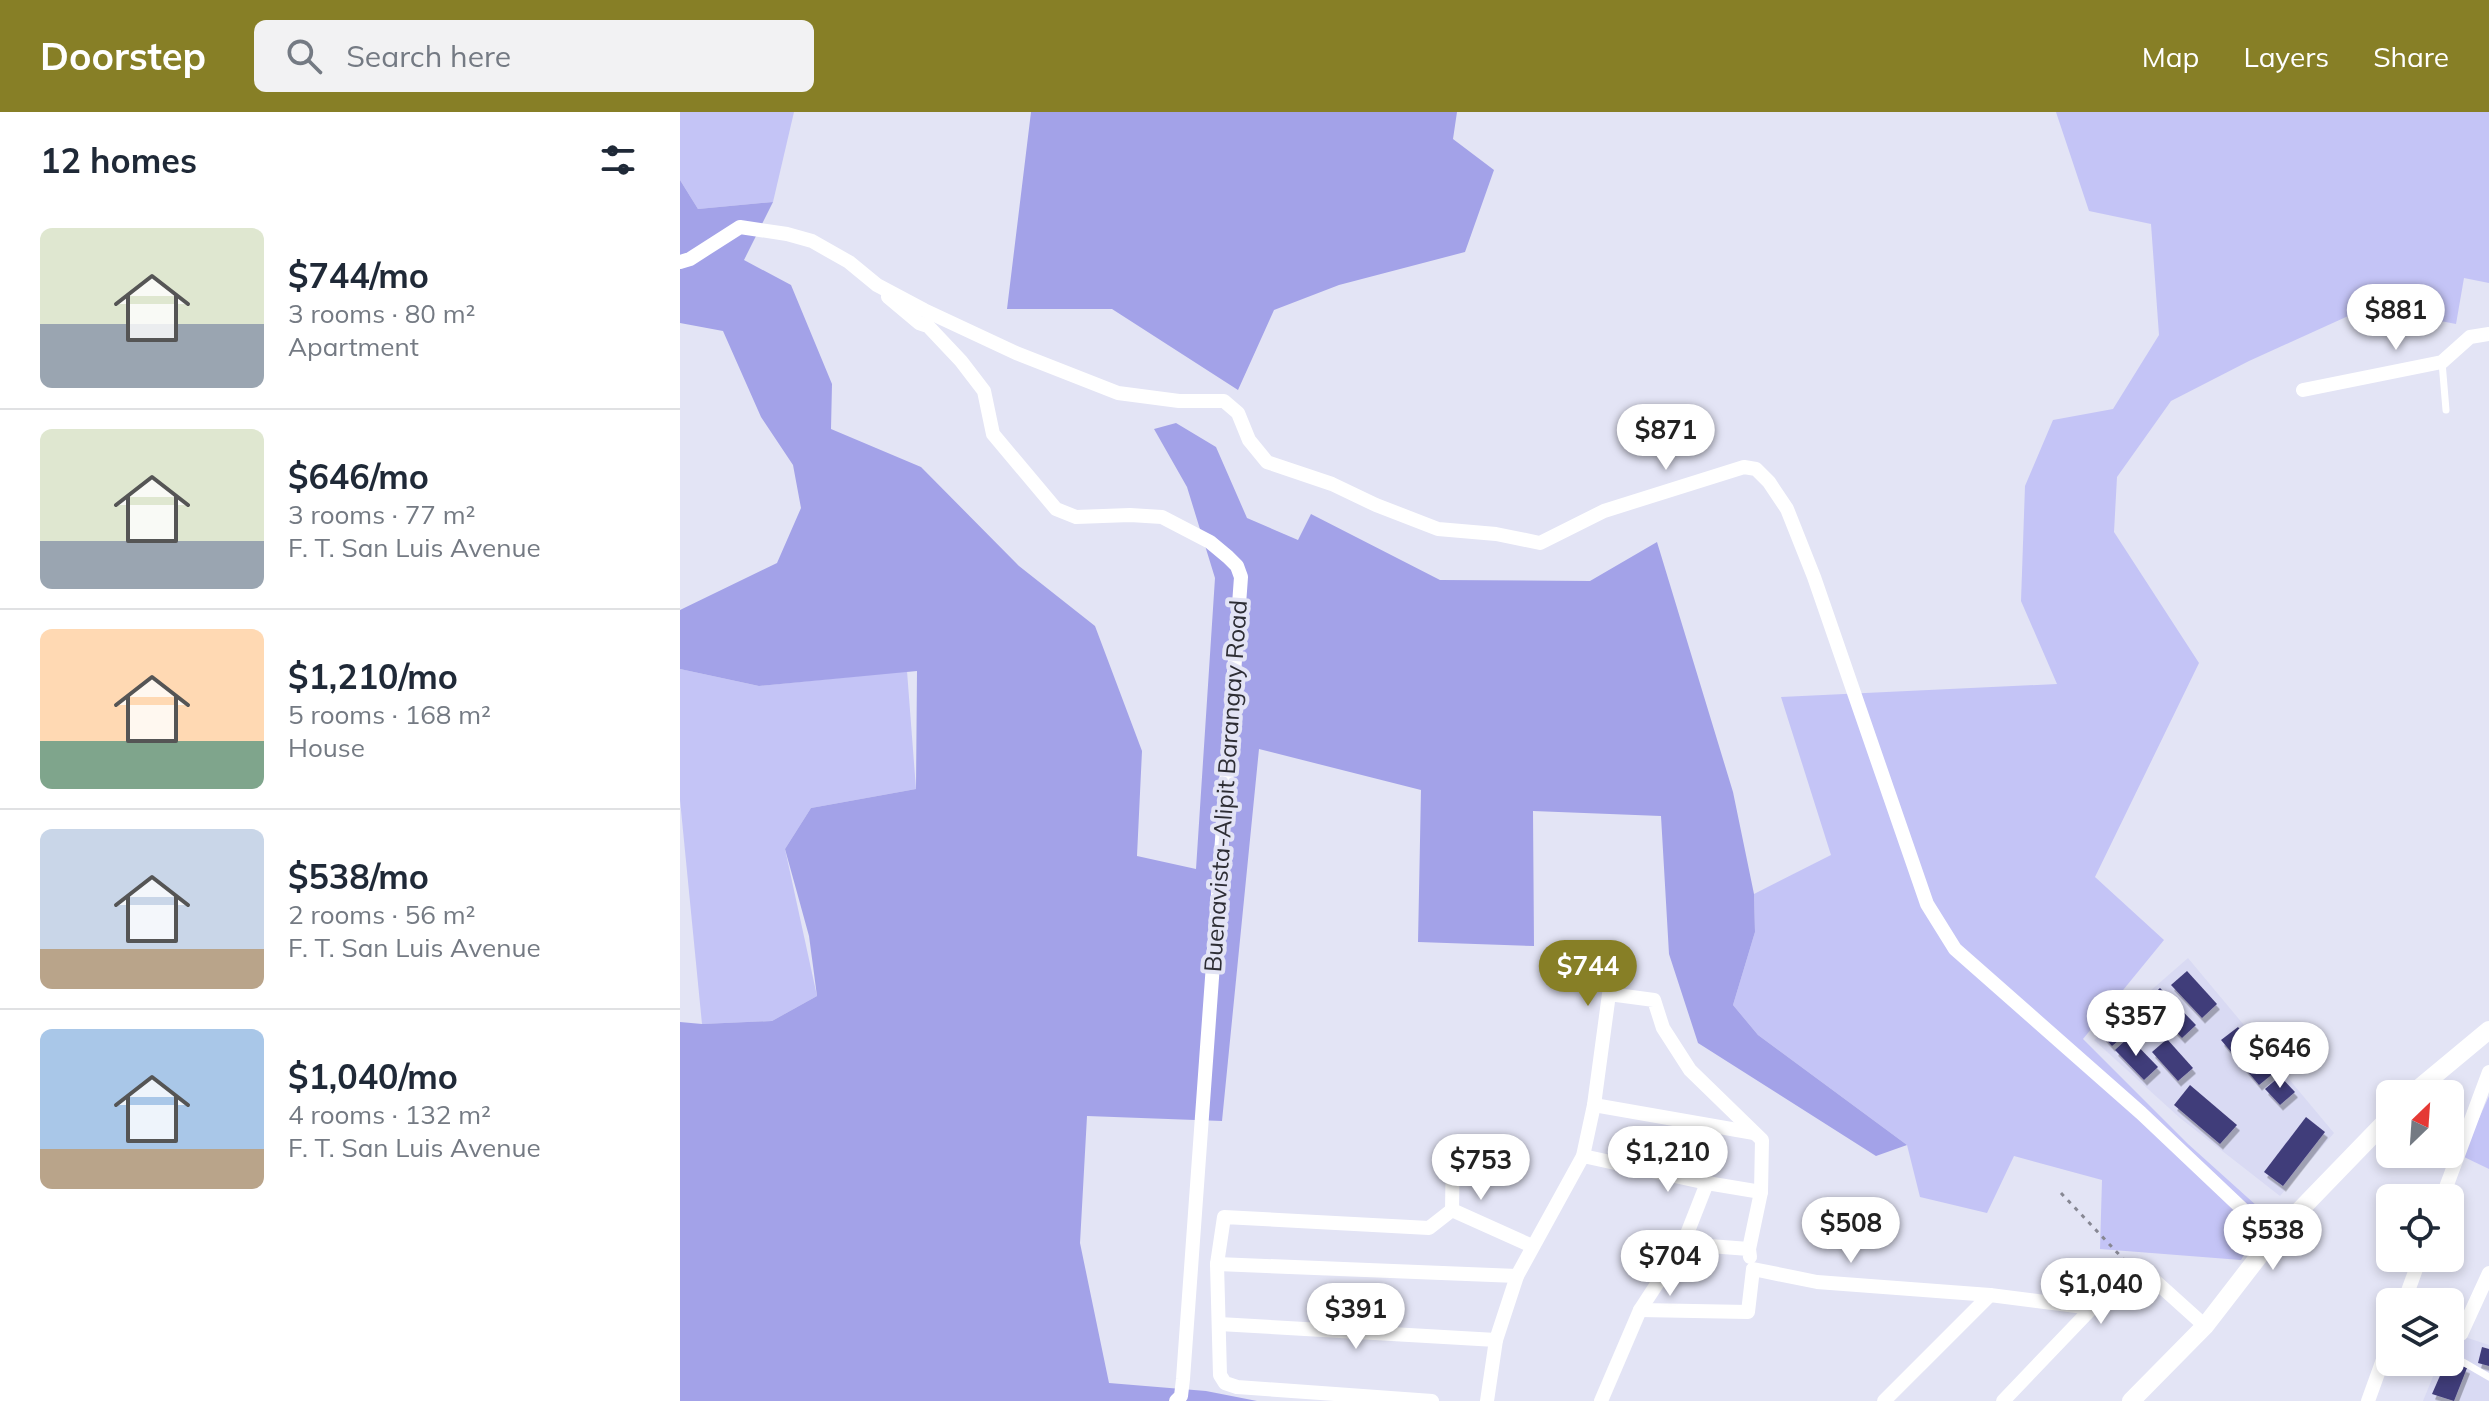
<!DOCTYPE html>
<html lang="en">
<head>
<meta charset="utf-8">
<style>
	:root { --surface:#fff; --page:#f2f2f3; --text:#1f2937; --muted:#747a83; --line:#e0e1e3; --accent:#877f26 }
	body { margin:0; font-family:Mulish,sans-serif; background:var(--page); color:var(--text); height:100vh; display:flex; flex-direction:column; font-size:30px; white-space:nowrap }
	* { box-sizing:border-box; margin:0 }
	p { font-size:26px; color:var(--muted) }
	.icon { flex:none; width:44px; height:44px; fill:none; stroke:currentColor; stroke-width:2; stroke-linecap:round; stroke-linejoin:round }
	.map { position:relative; flex:1; overflow:hidden }
	.panel { display:flex; flex-direction:column; background:var(--surface); width:680px }
	.panel>* { flex:none }
	.needle { width:52px; rotate:25deg }
	.buttons { position:absolute; left:1696px; top:968px; display:grid; gap:16px }
	.buttons a { display:grid; place-items:center; width:88px; height:88px; border-radius:12px; background:var(--surface); box-shadow:0 4px 12px #0003; font-size:40px }
	.price { position:absolute; translate:-50% -68px; padding:0 18px; border-radius:28px; background:#fff; color:#222; font-size:26px; line-height:52px; filter:drop-shadow(0 2px 4px #0008) }
	.price::after { content:''; position:absolute; left:50%; top:48px; width:24px; height:18px; margin-left:-12px; background:inherit; clip-path:polygon(0 0,100% 0,50% 100%) }
	.price.selected { background:var(--accent); color:#fff }
	ul { padding:0; list-style:none }
	li { display:flex; align-items:center; gap:24px; height:200px; padding:0 40px }
	li+li { border-top:2px solid var(--line) }
	li span { display:grid; place-items:center; flex:none; width:224px; height:160px; border-radius:12px; color:#555 }
	li>.icon { margin-inline-start:auto }
	span .icon { width:96px; height:96px; fill:#fffc; stroke-width:1 }
	li b { font-size:34px }
	h2 { display:flex; justify-content:space-between; align-items:center; height:96px; padding:0 40px; font-size:34px }
	header { display:flex; align-items:center; gap:48px; box-sizing:border-box; height:112px; padding:0 40px; background:var(--accent); color:#fff }
	header strong { font-size:38px }
	nav { display:flex; gap:44px; margin-inline-start:auto; font-size:28px }
	.search { width:560px; height:72px; background:var(--page); display:flex; align-items:center; gap:20px; box-sizing:border-box; padding:0 28px; border-radius:12px; color:var(--muted); font-size:30px }
	main { display:flex; flex:1; min-height:0 }
	.map>svg:first-child { display:block }
	.built { fill:#d9daf3 }
	.green { fill:#c4c4f6 }
	.forest { fill:#a3a2e8 }
	.building { fill:#413c7a; filter:url(#shadow) }
	.lines { fill:none; stroke-linecap:round; stroke-linejoin:round }
	.path { stroke:#878793; stroke-width:3; stroke-dasharray:4 6; stroke-linecap:butt }
	.service { stroke:#fff; stroke-width:7 }
	.minor { stroke:#fff; stroke-width:14 }
	.secondary { stroke:#fff; stroke-width:18 }
	.labels { text-anchor:middle; stroke-width:8; stroke-linejoin:round; paint-order:stroke }
	.street-label { font-size:24px; fill:#2d2d34; stroke:#e3e4f5 }
</style>
</head>
<body>
<header>
<strong>Doorstep</strong>
<div class="search"><svg class="icon" aria-label="search" viewBox="0 0 24 24"><circle cx="10" cy="10" r="6"/><path d="M15 15l6 6"/></svg>Search here</div>
<nav><a>Map</a><a>Layers</a><a>Share</a></nav>
</header>
<main>
<section class="panel">
<h2>12 homes<svg class="icon" aria-label="filters" viewBox="0 0 24 24"><path d="M4 7h16M4 17h16"/><circle cx="9" cy="7" r="2"/><circle cx="15" cy="17" r="2"/></svg></h2>
<ul>
<li><span style="background:linear-gradient(#dfe7d0 60%,#9aa5b1 0)"><svg class="icon" aria-label="home" viewBox="0 0 24 24"><path d="M3 11l9-7 9 7M6 9v11h12V9"/></svg></span><div><b>$744/mo</b><p>3 rooms · 80 m²</p><p>Apartment</p></div></li>
<li><span style="background:linear-gradient(#dfe7d0 70%,#9aa5b1 0)"><svg class="icon" aria-label="home" viewBox="0 0 24 24"><path d="M3 11l9-7 9 7M6 9v11h12V9"/></svg></span><div><b>$646/mo</b><p>3 rooms · 77 m²</p><p>F. T. San Luis Avenue</p></div></li>
<li><span style="background:linear-gradient(#ffd9b3 70%,#7fa58c 0)"><svg class="icon" aria-label="home" viewBox="0 0 24 24"><path d="M3 11l9-7 9 7M6 9v11h12V9"/></svg></span><div><b>$1,210/mo</b><p>5 rooms · 168 m²</p><p>House</p></div></li>
<li><span style="background:linear-gradient(#c9d6e8 75%,#b9a48a 0)"><svg class="icon" aria-label="home" viewBox="0 0 24 24"><path d="M3 11l9-7 9 7M6 9v11h12V9"/></svg></span><div><b>$538/mo</b><p>2 rooms · 56 m²</p><p>F. T. San Luis Avenue</p></div></li>
<li><span style="background:linear-gradient(#a9c7e8 75%,#b9a48a 0)"><svg class="icon" aria-label="home" viewBox="0 0 24 24"><path d="M3 11l9-7 9 7M6 9v11h12V9"/></svg></span><div><b>$1,040/mo</b><p>4 rooms · 132 m²</p><p>F. T. San Luis Avenue</p></div></li>
</ul>
</section>
<div class="map">
<svg width="1809" height="1289" viewBox="0 0 1809 1289">
	<defs>
		<filter id="shadow"><feDropShadow dx="3" dy="5.5" stdDeviation="0" flood-color="#0004"/></filter>
	</defs>
	<rect width="100%" height="100%" fill="#e3e4f5"/>
	<g class="built">
		<path d="M1508 846 1654 1021 1600 1084 1500 1006 1414 928Z"/>
		<path d="M1770 1220 1809 1233V1289H1743L1759 1250H1770Z"/>
	</g>
	<g class="green">
		<path d="M0 0H114L93 90 18 97 0 68Z"/>
		<path d="M1376 0H1809V171L1784 166 1776 212 1688 195 1569 249 1491 289 1437 365 1434 420 1519 551 1415 765 1484 828 1403 927 1508 1032 1587 1103 1561 1148 1420 1137 1422 1068 1334 1044 1307 1101 1240 1085 1227 1033 1078 923 1053 893 1075 820 1074 782 1151 743 1101 585 1377 572 1341 489 1345 374 1373 308 1433 297 1479 223 1471 112 1409 99Z"/>
		<path d="M0 557 79 574 227 559 236 677 131 696 105 737 137 884 92 909 22 912 0 688Z"/>
		<path d="M1809 984V1057L1782 1044Z"/>
	</g>
	<g class="forest">
		<path d="M351 0H777L773 27 814 58 785 140 659 173 594 198 558 278 432 197H327Z"/>
		<path d="M0 68 18 97 93 90 64 148 111 173 152 272 151 317 241 355 339 454 415 514 462 639 457 744 516 757 535 466 507 375 474 317 496 311 536 335 567 406 618 428 631 402 760 468 910 469 977 430 1053 680 1074 782 1075 820 1053 893 1078 923 1227 1033 1196 1044 1018 931 989 842 981 704 853 699 854 834 738 830 741 678 579 637 542 1009 407 1004 400 1131 429 1271 526 1279 577 1289H0V910L22 912 92 909 137 884 129 824 105 737 131 696 236 677 237 559 79 574 0 557V498L97 451 121 396 113 353 81 305 43 219 0 211Z"/>
	</g>
	<g class="building">
		<path d="M1507 859 1537 892 1522 906 1491 873Z"/>
		<path d="M1480 876 1516 913 1502 926 1466 889Z"/>
		<path d="M1452 899 1461 910 1432 934 1423 924Z"/>
		<path d="M1558 915 1595 960 1579 973 1541 928Z"/>
		<path d="M1449 925 1478 955 1464 968 1435 938Z"/>
		<path d="M1487 927 1513 956 1498 969 1472 940Z"/>
		<path d="M1600 964 1615 980 1600 993 1585 977Z"/>
		<path d="M1510 973 1557 1013 1540 1032 1494 993Z"/>
		<path d="M1626 1005 1645 1020 1603 1074 1584 1060Z"/>
		<path d="M1802 1235 1809 1237V1254L1798 1251Z"/>
		<path d="M1770 1249 1787 1256 1774 1289 1752 1282 1766 1250Z"/>
	</g>
	<g class="lines">
		<path class="path" d="M1381 1081 1448 1152"/>
		<g class="service">
			<path d="M1762 250 1766 298"/>
			<path d="M1781 1222 1771 1243 1809 1265"/>
		</g>
		<g class="minor">
			<path d="M0 150 10 147 60 115 107 122 132 129 169 150 197 173 244 198 336 241 438 281 499 289H544L558 301 569 328 587 350 652 372 696 393 758 417 816 422 860 431 924 399 1064 355 1076 357 1089 370 1107 397 1134 465 1247 792 1275 837 1461 1001 1593 1126"/>
			<path d="M208 185 239 211 248 214 281 249 304 279 313 322 376 397 396 405 450 403 482 405 530 430 548 445 557 454 561 465 503 1267 501 1284 496 1289"/>
			<path d="M1623 278 1762 250 1790 225 1809 222"/>
			<path d="M914 993 1074 1021"/>
			<path d="M773 1032 772 1098 852 1134"/>
			<path d="M903 1044 1027 1071 1081 1080"/>
			<path d="M1762 1086 1809 960"/>
			<path d="M1003 1132 1069 1137 1070 1145"/>
			<path d="M537 1152 837 1164"/>
			<path d="M1724 1190 1740 1146"/>
			<path d="M960 1198 1068 1200 1073 1157 1137 1170 1310 1183 1412 1196"/>
			<path d="M539 1212 816 1228"/>
			<path d="M1781 1222 1809 1161"/>
			<path d="M752 1289 557 1275 545 1271 540 1263 537 1152 544 1105 749 1116 772 1098"/>
			<path d="M807 1289 816 1228 837 1164 903 1044 914 993 929 882 974 888 983 916 1010 958 1082 1028 1081 1080 1069 1137"/>
			<path d="M921 1289 960 1198 1003 1132 1027 1071"/>
			<path d="M1204 1289 1310 1183"/>
			<path d="M1323 1289 1412 1196 1457 1160 1464 1159 1525 1214"/>
			<path d="M1688 1289 1710 1228"/>
		</g>
		<g class="secondary">
			<path d="M1732 982 1809 918"/>
			<path d="M1451 1289 1525 1214 1593 1126 1710 1005"/>
		</g>
	</g>
	<g class="labels">
		<g class="street-label">
			<text transform="translate(546 674) rotate(-86)" y="8">Buenavista-Alipit Barangay Road</text>
		</g>
	</g>
</svg>
<div class="buttons">
<a><svg class="needle" viewBox="-14 -14 28 28"><path d="M0-13l5 13h-10z" fill="#e53935"/><path d="M0 13l5-13h-10z" fill="#747a83"/></svg></a>
<a><svg class="icon" aria-label="locate" viewBox="0 0 24 24"><circle cx="12" cy="12" r="6"/><path d="M12 2v4M12 18v4M2 12h4M18 12h4"/></svg></a>
<a><svg class="icon" aria-label="layers" viewBox="0 0 24 24"><path d="M12 4l9 5-9 5-9-5zM3 14l9 5 9-5"/></svg></a>
</div>
<b class="price" style="left:1716px;top:240px">$881</b>
<b class="price" style="left:986px;top:360px">$871</b>
<b class="price selected" style="left:908px;top:896px">$744</b>
<b class="price" style="left:1456px;top:946px">$357</b>
<b class="price" style="left:1600px;top:978px">$646</b>
<b class="price" style="left:988px;top:1082px">$1,210</b>
<b class="price" style="left:801px;top:1090px">$753</b>
<b class="price" style="left:1171px;top:1153px">$508</b>
<b class="price" style="left:1593px;top:1160px">$538</b>
<b class="price" style="left:990px;top:1186px">$704</b>
<b class="price" style="left:1421px;top:1214px">$1,040</b>
<b class="price" style="left:676px;top:1239px">$391</b>
</div>
</main>
</body>
</html>
